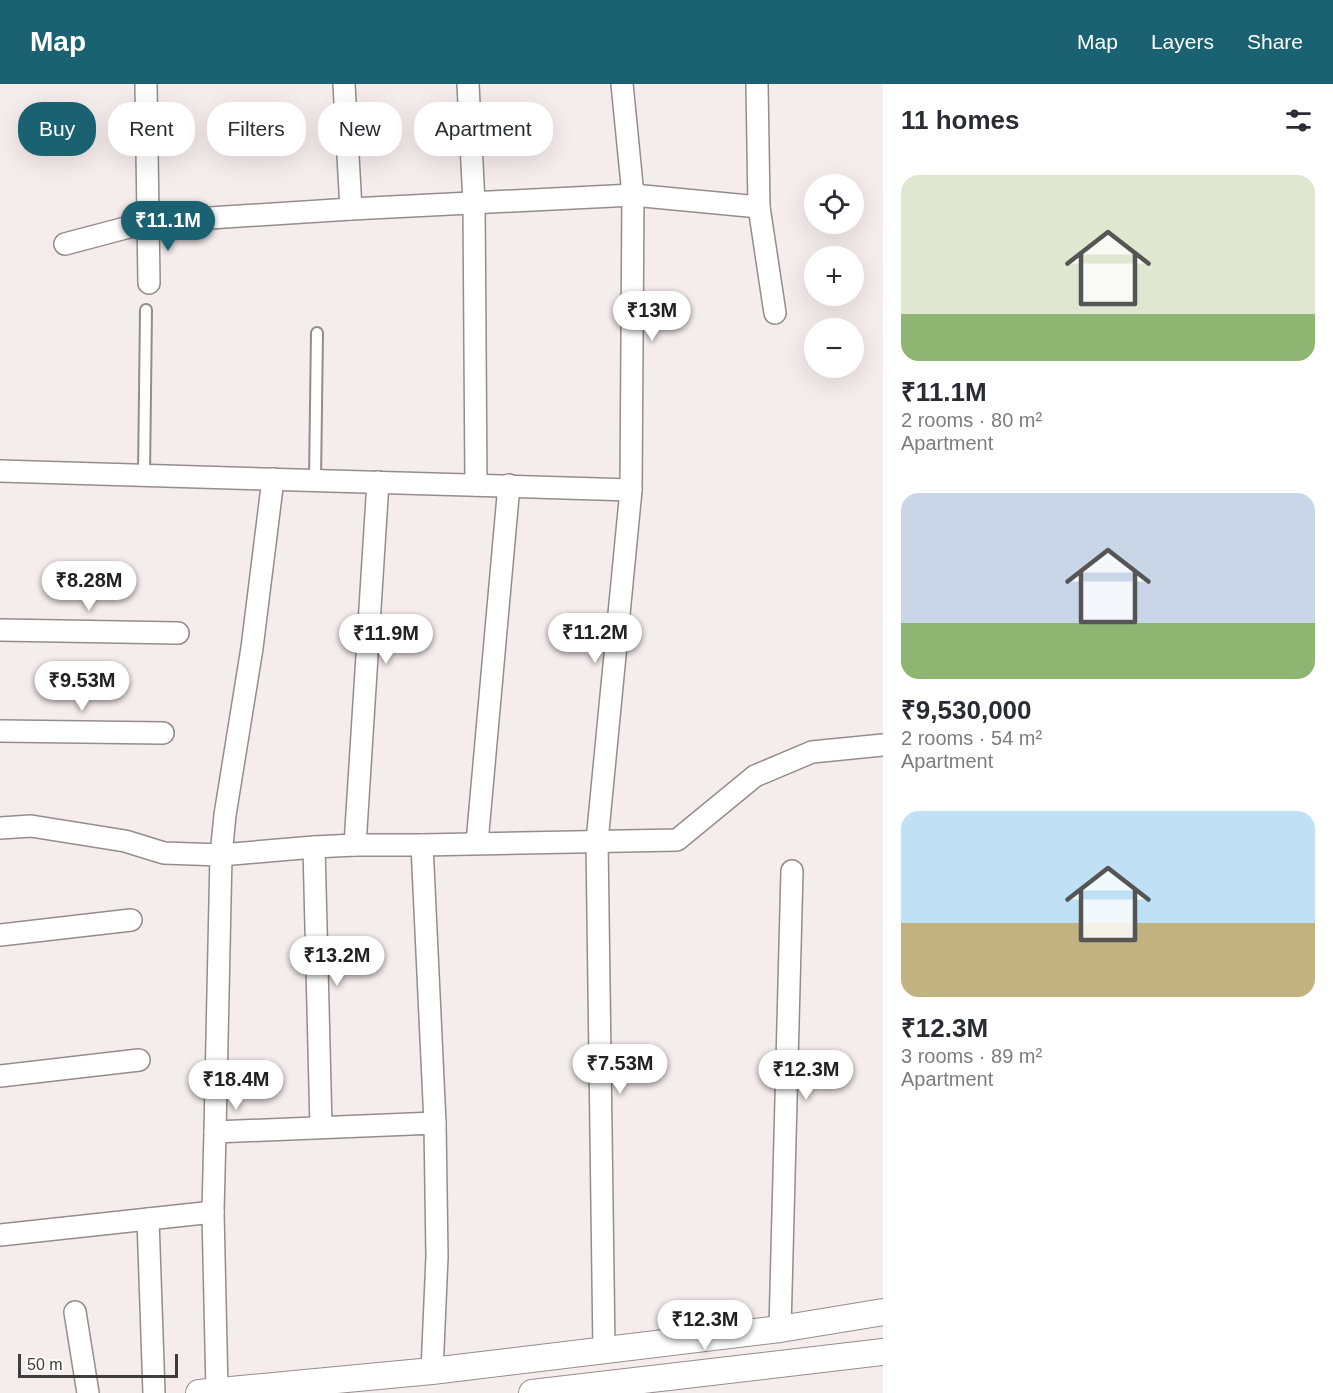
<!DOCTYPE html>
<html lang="en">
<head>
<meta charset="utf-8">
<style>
	:root { --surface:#fff; --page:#f2f2f3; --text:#2b2b33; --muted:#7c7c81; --accent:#1a6171 }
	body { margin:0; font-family:Arial,sans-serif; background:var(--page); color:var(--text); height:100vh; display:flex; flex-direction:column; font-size:22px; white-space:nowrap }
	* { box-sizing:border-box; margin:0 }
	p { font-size:20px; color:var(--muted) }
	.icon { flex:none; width:33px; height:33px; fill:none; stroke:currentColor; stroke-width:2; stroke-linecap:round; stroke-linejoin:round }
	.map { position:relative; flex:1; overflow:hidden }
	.details { display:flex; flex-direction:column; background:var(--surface); width:450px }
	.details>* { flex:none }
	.banner { position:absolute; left:18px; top:18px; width:570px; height:54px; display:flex; gap:12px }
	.tools { position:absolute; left:804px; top:90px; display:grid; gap:12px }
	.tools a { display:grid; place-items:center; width:60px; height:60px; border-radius:50%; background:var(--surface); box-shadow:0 6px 24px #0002; font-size:30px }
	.scale { position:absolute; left:18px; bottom:15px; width:160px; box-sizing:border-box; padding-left:6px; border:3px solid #3f3c3c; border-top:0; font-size:16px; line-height:21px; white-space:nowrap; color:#3f3c3c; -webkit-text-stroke:4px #fefbfb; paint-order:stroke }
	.price { position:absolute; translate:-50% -51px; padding:0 14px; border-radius:21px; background:#fff; color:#222; font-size:20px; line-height:39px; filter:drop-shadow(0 2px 3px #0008) }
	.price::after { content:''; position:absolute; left:50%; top:36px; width:18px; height:14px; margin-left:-9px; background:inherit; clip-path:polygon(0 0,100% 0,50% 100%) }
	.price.on { background:var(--accent); color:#fff }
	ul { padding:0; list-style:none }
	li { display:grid; align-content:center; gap:12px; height:318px; padding:0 18px }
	li span { display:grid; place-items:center; height:186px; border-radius:18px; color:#555 }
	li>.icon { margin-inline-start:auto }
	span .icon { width:108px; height:108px; fill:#fffc; stroke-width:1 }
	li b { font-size:26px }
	h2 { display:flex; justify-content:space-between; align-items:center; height:72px; padding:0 18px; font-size:26px }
	.chip { padding:0 21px; border-radius:24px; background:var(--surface); box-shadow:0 6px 24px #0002; font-size:21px; line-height:54px }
	.chip.on { background:var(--accent); color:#fff }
	header { display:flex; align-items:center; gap:36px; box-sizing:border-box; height:84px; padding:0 30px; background:var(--accent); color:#fff }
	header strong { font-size:28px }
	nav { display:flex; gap:33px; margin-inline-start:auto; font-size:21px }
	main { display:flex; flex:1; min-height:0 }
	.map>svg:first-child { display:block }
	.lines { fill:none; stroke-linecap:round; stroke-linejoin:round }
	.service-casing { stroke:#948d8c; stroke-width:14 }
	.minor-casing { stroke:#948d8c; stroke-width:24 }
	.tertiary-casing { stroke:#948d8c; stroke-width:28 }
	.service { stroke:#fff; stroke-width:10 }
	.minor { stroke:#fff; stroke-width:21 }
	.tertiary { stroke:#fff; stroke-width:26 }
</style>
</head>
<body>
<header>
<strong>Map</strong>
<nav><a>Map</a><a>Layers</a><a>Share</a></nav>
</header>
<main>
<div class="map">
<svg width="883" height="1309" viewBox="0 0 883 1309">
	<rect width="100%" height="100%" fill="#f5ecec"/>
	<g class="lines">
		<defs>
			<g id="service">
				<path d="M144 391 146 226"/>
				<path d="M315 396 317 249"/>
			</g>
			<g id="minor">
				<path d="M146 0 149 199"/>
				<path d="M344 0 351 125"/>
				<path d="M468 0 474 119 476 401"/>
				<path d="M757 0 759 123"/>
				<path d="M65 160 148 138 351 125 633 111 759 123 775 229"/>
				<path d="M0 387 631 406"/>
				<path d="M273 395 252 564 225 731 221 771 314 763 355 761H422L677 756 755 692 812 668 883 661"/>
				<path d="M0 546 178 549"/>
				<path d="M0 647 163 649"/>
				<path d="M0 744 31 742 125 757 164 769 221 771 215 1048 435 1039 437 1173 432 1287"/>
				<path d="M477 759 509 401"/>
				<path d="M355 761 378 398"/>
				<path d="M422 761 435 1039"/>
				<path d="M314 763 321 1043"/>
				<path d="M0 851 131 836"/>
				<path d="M0 992 139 976"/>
				<path d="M213 1128 215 1048"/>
				<path d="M148 1135 154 1309"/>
				<path d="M0 1151 213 1128 217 1307"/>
				<path d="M75 1228 88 1309"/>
				<path d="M780 1245 792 787"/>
				<path d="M604 1266 597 757 631 406 633 111 622 0"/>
			</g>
			<g id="tertiary">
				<path d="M199 1309 432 1287 780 1245 883 1228"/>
				<path d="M532 1309 883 1268"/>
			</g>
		</defs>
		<use href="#service" class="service-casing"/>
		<use href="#minor" class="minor-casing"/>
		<use href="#tertiary" class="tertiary-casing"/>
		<use href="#service" class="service"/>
		<use href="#minor" class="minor"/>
		<use href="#tertiary" class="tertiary"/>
	</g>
</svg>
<div class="tools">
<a><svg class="icon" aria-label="locate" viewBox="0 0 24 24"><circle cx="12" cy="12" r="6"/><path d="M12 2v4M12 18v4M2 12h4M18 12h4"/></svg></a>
<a>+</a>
<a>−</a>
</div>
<div class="scale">50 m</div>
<b class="price on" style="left:168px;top:168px">₹11.1M</b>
<b class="price" style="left:652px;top:258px">₹13M</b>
<b class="price" style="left:89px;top:528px">₹8.28M</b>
<b class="price" style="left:595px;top:580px">₹11.2M</b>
<b class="price" style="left:386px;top:581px">₹11.9M</b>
<b class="price" style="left:82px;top:628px">₹9.53M</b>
<b class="price" style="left:337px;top:903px">₹13.2M</b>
<b class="price" style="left:620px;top:1011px">₹7.53M</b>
<b class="price" style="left:806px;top:1017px">₹12.3M</b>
<b class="price" style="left:236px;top:1027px">₹18.4M</b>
<b class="price" style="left:705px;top:1267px">₹12.3M</b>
<div class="banner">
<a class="chip on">Buy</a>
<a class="chip">Rent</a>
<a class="chip">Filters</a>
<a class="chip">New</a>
<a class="chip">Apartment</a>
</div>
</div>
<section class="details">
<h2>11 homes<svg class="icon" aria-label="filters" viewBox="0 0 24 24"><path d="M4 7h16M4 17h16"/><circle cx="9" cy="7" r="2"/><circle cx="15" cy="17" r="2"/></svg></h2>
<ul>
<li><span style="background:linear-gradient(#dfe7d0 75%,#8fb573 0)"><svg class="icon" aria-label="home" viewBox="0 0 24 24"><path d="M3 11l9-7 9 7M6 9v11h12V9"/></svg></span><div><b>₹11.1M</b><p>2 rooms · 80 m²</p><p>Apartment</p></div></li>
<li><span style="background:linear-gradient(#c9d6e8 70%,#8fb573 0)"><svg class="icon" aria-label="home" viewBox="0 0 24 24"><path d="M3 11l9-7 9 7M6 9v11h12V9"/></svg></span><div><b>₹9,530,000</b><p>2 rooms · 54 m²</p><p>Apartment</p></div></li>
<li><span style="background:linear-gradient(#bfe0f5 60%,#c2b280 0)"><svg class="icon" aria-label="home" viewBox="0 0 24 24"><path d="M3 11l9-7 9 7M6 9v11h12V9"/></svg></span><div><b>₹12.3M</b><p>3 rooms · 89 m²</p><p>Apartment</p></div></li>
</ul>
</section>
</main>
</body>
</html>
